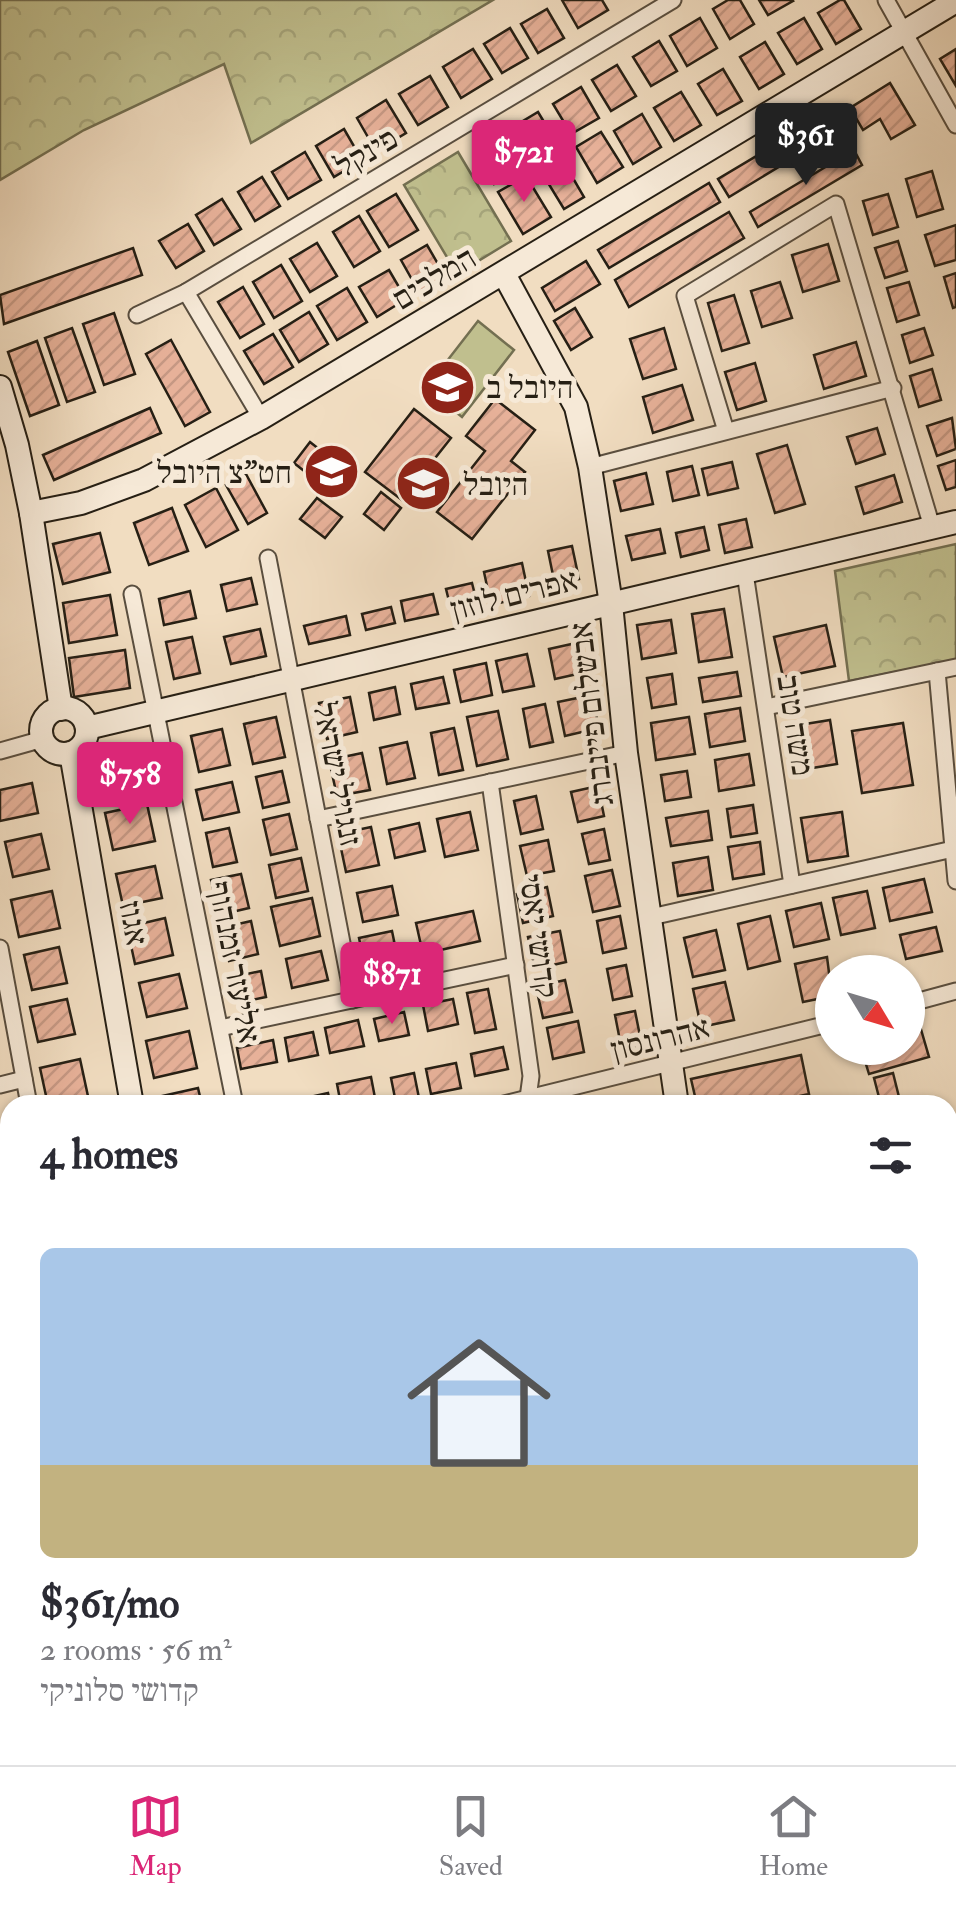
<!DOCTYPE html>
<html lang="en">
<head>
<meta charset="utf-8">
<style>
	:root { --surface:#fff; --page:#f2f2f3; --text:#2b2b33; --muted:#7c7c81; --line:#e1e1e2; --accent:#db2777 }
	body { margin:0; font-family:"IM FELL Double Pica","Frank Ruhl Libre",serif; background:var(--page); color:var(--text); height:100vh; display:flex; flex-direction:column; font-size:38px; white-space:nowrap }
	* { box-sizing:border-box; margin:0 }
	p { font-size:32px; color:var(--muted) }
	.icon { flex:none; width:55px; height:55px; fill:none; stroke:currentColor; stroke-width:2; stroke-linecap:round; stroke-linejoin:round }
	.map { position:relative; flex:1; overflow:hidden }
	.panel { position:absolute; left:0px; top:1095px; width:958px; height:670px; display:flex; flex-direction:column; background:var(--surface); border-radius:30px 30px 0 0; box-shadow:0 2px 8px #0004 }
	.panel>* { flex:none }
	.needle { width:65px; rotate:128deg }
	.buttons { position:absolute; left:815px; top:955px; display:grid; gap:20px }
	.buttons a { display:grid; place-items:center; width:110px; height:110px; border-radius:50%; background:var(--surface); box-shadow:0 2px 8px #0004; font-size:50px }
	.price { position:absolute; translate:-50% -85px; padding:0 22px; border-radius:10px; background:var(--accent); color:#fff; font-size:32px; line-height:65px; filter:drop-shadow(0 2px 5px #0008) }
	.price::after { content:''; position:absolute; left:50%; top:60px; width:30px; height:22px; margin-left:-15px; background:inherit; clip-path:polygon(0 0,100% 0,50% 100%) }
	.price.on { background:#222; color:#fff }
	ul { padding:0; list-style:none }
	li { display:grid; align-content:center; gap:20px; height:530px; padding:0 40px }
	li span { display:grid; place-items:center; height:310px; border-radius:15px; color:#555 }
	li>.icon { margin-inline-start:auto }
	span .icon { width:180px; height:180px; fill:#fffc; stroke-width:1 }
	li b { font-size:42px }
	h2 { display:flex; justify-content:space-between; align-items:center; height:120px; padding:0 40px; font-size:42px }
	.tab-bar { display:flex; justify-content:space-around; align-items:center; height:140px; border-top:2px solid var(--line); background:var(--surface); font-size:28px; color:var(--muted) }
	.tab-bar a { display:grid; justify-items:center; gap:5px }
	.tab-bar .on { color:var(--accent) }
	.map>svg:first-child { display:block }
	.grass { fill:#c0bf8e; stroke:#736f51; stroke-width:2.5 }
	.park { fill:url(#park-crowns); stroke:#736f51; stroke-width:2.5 }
	.building { fill:url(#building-hatch); stroke:#261f14; stroke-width:2.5 }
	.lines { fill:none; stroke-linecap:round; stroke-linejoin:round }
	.street-casing { stroke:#594e3f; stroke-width:19 }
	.secondary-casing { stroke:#261f14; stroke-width:26 }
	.street { stroke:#f6e9d7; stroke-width:15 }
	.secondary { stroke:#f6e9d7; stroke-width:22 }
	.labels { text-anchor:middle; stroke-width:10; stroke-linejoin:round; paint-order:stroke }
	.street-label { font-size:32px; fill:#261f14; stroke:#f6e9d7 }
	.poi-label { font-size:32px; fill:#261f14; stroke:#f6e9d7; text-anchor:start }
</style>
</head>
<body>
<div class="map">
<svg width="956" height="1765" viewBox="0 0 956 1765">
	<defs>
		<pattern id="park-crowns" width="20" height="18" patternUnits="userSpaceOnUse" patternTransform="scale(2.5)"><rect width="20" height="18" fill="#c0bf8e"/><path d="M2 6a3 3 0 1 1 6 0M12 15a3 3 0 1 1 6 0" fill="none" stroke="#a5a47a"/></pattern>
		<pattern id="building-hatch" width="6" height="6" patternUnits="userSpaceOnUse" patternTransform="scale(2.5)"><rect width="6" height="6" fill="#e7b199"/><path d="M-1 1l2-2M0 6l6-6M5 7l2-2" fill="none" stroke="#c69883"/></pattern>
	</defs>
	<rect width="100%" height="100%" fill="#f1ddc1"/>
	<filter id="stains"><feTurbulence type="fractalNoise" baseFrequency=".002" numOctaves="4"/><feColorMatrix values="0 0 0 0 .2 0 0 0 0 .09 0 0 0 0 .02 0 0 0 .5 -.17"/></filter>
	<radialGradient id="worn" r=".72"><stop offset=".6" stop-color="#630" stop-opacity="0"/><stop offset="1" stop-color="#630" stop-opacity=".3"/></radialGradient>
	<path class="grass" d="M478 321 514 350 462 417 426 388Z"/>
	<g class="park">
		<path d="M0 0H493L251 143 224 64 84 130 0 180Z"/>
		<path d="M458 152 511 241 457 274 404 185Z"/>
		<path d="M956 544V660L849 681 835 571Z"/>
		<path d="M747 1755H863L864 1765H746Z"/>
	</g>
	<g class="building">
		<path d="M562 0H602L608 10 578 28Z"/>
		<path d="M728 0H740L754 24 730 39 713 9Z"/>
		<path d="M759 0H792L793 1 768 15Z"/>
		<path d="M840 0H844L861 29 836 44 818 13Z"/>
		<path d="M547 9 564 38 538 53 521 24Z"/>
		<path d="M700 18 717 48 687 66 670 36Z"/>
		<path d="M804 18 822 49 797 64 778 33Z"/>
		<path d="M510 28 528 58 502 73 484 44Z"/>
		<path d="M659 41 677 71 651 86 633 57Z"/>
		<path d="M765 42 784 74 759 89 740 57Z"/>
		<path d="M473 49 492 79 461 98 443 67Z"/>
		<path d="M956 49V86L940 59Z"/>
		<path d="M617 65 636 96 611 111 592 80Z"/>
		<path d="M723 69 742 101 717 115 698 84Z"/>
		<path d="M430 76 448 107 418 125 399 94Z"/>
		<path d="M890 83 915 125 891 139 880 119 863 130 850 108Z"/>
		<path d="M581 87 599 118 571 134 553 104Z"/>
		<path d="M681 92 701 125 674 141 654 108Z"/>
		<path d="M386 100 406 133 376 151 357 118Z"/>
		<path d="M538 112 558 145 528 163 508 130Z"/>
		<path d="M830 112 840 130 729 197 718 179Z"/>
		<path d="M642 114 661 147 633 164 614 131Z"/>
		<path d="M344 129 362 160 334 177 316 146Z"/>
		<path d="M601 132 623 167 597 183 576 147Z"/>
		<path d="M499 137 519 169 494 184 474 152Z"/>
		<path d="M854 150 862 165 758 227 750 212Z"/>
		<path d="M305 152 321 180 288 199 272 172Z"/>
		<path d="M563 161 584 197 564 209 542 173Z"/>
		<path d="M932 171 943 209 917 217 906 179Z"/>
		<path d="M526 176 551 217 523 234 498 192Z"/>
		<path d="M262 177 280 206 255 221 238 192Z"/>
		<path d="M709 183 720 202 609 268 598 250Z"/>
		<path d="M396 194 418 230 389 247 367 211Z"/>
		<path d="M888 194 898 227 873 235 863 201Z"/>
		<path d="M222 199 241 229 214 245 196 215Z"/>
		<path d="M729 212 744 238 629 307 615 280Z"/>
		<path d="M359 216 380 251 354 267 333 232Z"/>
		<path d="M188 224 204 251 176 268 159 241Z"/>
		<path d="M956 225V260L935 266 925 235Z"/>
		<path d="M898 241 907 271 885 278 875 248Z"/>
		<path d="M317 243 337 276 310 292 290 259Z"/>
		<path d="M828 244 839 281 803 292 792 255Z"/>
		<path d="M427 245 445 276 419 292 401 260Z"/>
		<path d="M133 248 142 275 4 324 0 295Z"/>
		<path d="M586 261 600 284 555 311 542 288Z"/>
		<path d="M281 265 302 301 274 318 253 282Z"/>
		<path d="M389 270 406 299 377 317 359 287Z"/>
		<path d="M956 273V307L953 308 944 277Z"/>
		<path d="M780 282 792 318 762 327 751 291Z"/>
		<path d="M909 282 919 315 897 322 887 288Z"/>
		<path d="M243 287 264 324 240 338 218 302Z"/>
		<path d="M347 288 367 322 337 340 317 306Z"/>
		<path d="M734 295 749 343 722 351 708 303Z"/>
		<path d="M575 308 592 337 571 350 554 321Z"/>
		<path d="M309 312 328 344 299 362 280 330Z"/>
		<path d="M114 313 135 374 104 385 83 324Z"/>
		<path d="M72 328 95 392 67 402 45 338Z"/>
		<path d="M664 328 676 369 643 379 630 339Z"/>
		<path d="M924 328 933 355 910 363 902 335Z"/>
		<path d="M273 334 293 367 264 384 244 351Z"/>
		<path d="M171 340 210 412 185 426 146 354Z"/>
		<path d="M37 341 59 405 30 416 8 352Z"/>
		<path d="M856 342 866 376 824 389 814 355Z"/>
		<path d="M755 363 766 401 737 410 725 372Z"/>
		<path d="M932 369 941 400 919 407 910 376Z"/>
		<path d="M682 385 693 420 653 433 643 397Z"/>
		<path d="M495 399 535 430 511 461 525 472 472 539 437 512 485 451 466 436Z"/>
		<path d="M150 408 161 433 54 480 43 455Z"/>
		<path d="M414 409 451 438 402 500 365 472Z"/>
		<path d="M952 418 956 449 937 456 927 426Z"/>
		<path d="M877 428 885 454 856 464 847 437Z"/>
		<path d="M310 442 334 461 318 482 294 463Z"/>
		<path d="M787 445 805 504 775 513 757 454Z"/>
		<path d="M956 460V487L946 490 938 466Z"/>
		<path d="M732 462 738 488 708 495 702 469Z"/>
		<path d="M692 466 699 495 673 501 667 472Z"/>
		<path d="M646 473 653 504 621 511 614 481Z"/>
		<path d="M246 474 267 513 248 524 226 485Z"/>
		<path d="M894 475 902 502 864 514 856 487Z"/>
		<path d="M216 488 238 530 206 547 185 505Z"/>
		<path d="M381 492 401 508 384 530 364 514Z"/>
		<path d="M317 498 342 517 325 538 300 519Z"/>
		<path d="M172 508 188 551 149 565 134 523Z"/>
		<path d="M746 519 752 547 725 553 719 525Z"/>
		<path d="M704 527 709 550 681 557 676 533Z"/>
		<path d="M660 529 665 553 632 560 626 536Z"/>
		<path d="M100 533 110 572 63 584 53 544Z"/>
		<path d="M572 546 579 579 555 585 548 551Z"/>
		<path d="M522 563 529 596 491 605 484 572Z"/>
		<path d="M251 578 257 604 227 611 221 585Z"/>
		<path d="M472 583 477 603 451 609 446 589Z"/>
		<path d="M190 591 196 618 164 625 159 599Z"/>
		<path d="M433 594 438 614 405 621 401 601Z"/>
		<path d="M110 595 117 635 69 643 63 603Z"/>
		<path d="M391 607 395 623 366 630 362 614Z"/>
		<path d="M724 609 732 657 699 662 692 614Z"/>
		<path d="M346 616 350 635 309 644 304 626Z"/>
		<path d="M671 620 676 653 642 659 637 625Z"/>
		<path d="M826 625 835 666 783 677 774 637Z"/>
		<path d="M260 629 266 656 231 664 224 637Z"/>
		<path d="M192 637 200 673 174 679 166 642Z"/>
		<path d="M576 643 582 673 555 679 549 649Z"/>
		<path d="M125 650 130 688 74 697 69 658Z"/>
		<path d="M527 654 534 686 503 692 496 661Z"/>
		<path d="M486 663 492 695 461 702 454 670Z"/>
		<path d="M737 672 741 696 703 702 699 678Z"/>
		<path d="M672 674 676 704 652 708 647 678Z"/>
		<path d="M443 677 449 703 416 709 411 684Z"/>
		<path d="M395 687 400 714 374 720 369 693Z"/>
		<path d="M592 695 599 728 565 736 558 702Z"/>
		<path d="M350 697 357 732 327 739 319 703Z"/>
		<path d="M545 704 553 742 530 747 523 709Z"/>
		<path d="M740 708 745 741 710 747 705 714Z"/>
		<path d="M498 711 508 759 477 766 467 717Z"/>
		<path d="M276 717 285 757 253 764 244 724Z"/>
		<path d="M689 717 695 754 656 760 651 723Z"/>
		<path d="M830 720 837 764 806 769 799 725Z"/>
		<path d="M903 723 913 785 862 793 852 731Z"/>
		<path d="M454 728 463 770 439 775 431 733Z"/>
		<path d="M222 729 230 765 199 772 191 736Z"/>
		<path d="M407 742 415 778 387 784 380 748Z"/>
		<path d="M362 753 370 790 337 796 329 760Z"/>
		<path d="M749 754 754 785 719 791 715 760Z"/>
		<path d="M140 756 148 792 101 803 93 767Z"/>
		<path d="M282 771 289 802 263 808 256 777Z"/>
		<path d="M687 771 691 797 665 801 661 775Z"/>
		<path d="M232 782 239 812 203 820 196 790Z"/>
		<path d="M32 783 38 813 0 821V790Z"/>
		<path d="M598 786 604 816 578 822 571 792Z"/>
		<path d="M536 796 543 829 521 834 514 801Z"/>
		<path d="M147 804 155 841 113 850 105 813Z"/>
		<path d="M753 805 757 833 731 837 727 809Z"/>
		<path d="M708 811 712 840 671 846 666 818Z"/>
		<path d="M470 812 478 850 445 857 437 819Z"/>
		<path d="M842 812 848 856 808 862 801 818Z"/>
		<path d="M289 814 297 849 271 855 263 820Z"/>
		<path d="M419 823 425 851 395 858 389 830Z"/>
		<path d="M371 827 379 865 346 872 338 834Z"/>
		<path d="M229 828 237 862 213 867 206 833Z"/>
		<path d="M604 829 610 860 589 864 582 834Z"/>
		<path d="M41 834 49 869 13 877 5 842Z"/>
		<path d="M548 840 554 871 527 876 520 846Z"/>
		<path d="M760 842 764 874 733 879 728 847Z"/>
		<path d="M708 857 713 890 678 896 673 863Z"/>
		<path d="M301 858 308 891 276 898 269 865Z"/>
		<path d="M155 866 162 898 123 906 116 874Z"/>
		<path d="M612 870 620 906 593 912 585 876Z"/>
		<path d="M241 874 249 908 219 915 211 880Z"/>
		<path d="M924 879 932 912 890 921 883 888Z"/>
		<path d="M392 886 398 915 363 922 357 893Z"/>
		<path d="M547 887 553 916 523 923 517 894Z"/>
		<path d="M52 891 60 928 19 937 11 900Z"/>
		<path d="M867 891 875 928 841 935 833 898Z"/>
		<path d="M312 898 320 936 280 946 271 907Z"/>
		<path d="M821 903 829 939 794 947 786 911Z"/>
		<path d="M473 911 480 941 423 954 416 923Z"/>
		<path d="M620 916 626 948 603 953 597 921Z"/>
		<path d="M770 916 780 961 748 969 738 924Z"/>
		<path d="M165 918 173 955 135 964 127 927Z"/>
		<path d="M251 921 258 954 229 961 221 928Z"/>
		<path d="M936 927 942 951 906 959 900 935Z"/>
		<path d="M716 930 725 970 693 977 684 938Z"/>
		<path d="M392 931 400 970 367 977 359 938Z"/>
		<path d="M560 931 566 962 535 969 528 937Z"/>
		<path d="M59 947 67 983 32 990 24 955Z"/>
		<path d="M321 951 328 980 292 988 286 959Z"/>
		<path d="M827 957 832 996 803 1002 795 964Z"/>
		<path d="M626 965 632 996 613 1000 607 969Z"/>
		<path d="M261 971 266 997 238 1003 233 977Z"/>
		<path d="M179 974 187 1008 147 1017 139 983Z"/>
		<path d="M565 980 572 1012 543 1018 536 987Z"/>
		<path d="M725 982 734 1020 701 1027 693 989Z"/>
		<path d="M488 989 496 1029 475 1033 467 993Z"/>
		<path d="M67 999 75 1034 38 1042 30 1007Z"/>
		<path d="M453 999 458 1024 428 1031 423 1005Z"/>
		<path d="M635 1011 642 1046 622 1051 615 1015Z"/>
		<path d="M404 1012 409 1035 379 1041 374 1019Z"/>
		<path d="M358 1020 364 1046 330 1053 325 1028Z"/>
		<path d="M578 1021 584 1052 553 1059 547 1028Z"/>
		<path d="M920 1026 929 1057 869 1074 861 1048H908V1030Z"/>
		<path d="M189 1031 197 1068 154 1078 146 1041Z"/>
		<path d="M313 1032 318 1055 289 1061 285 1038Z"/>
		<path d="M273 1040 277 1062 241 1069 237 1048Z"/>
		<path d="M503 1047 508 1069 475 1076 471 1054Z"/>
		<path d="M801 1055 809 1094 759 1105H697L691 1079Z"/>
		<path d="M80 1059 89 1101 48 1105 40 1068Z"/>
		<path d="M456 1063 461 1088 431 1094 426 1069Z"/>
		<path d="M414 1073 419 1098 396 1103 391 1078Z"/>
		<path d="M893 1073 901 1105H881L874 1078Z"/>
		<path d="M371 1077 376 1103 341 1105 337 1084Z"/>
		<path d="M198 1088 202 1105H160L158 1097Z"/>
		<path d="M328 1093 331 1105H293L292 1101Z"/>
		<path d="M8 1168 10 1201 0 1204V1170Z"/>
		<path d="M956 1215V1266L952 1268 948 1255V1218Z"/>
		<path d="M0 1269 7 1298 0 1300Z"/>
		<path d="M953 1395 956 1422 948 1425V1397Z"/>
		<path d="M956 1452V1481L948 1484V1455Z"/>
		<path d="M10 1524V1572L2 1574 0 1526Z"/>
		<path d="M956 1538V1569L948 1572V1541Z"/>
		<path d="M956 1598V1635L948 1629V1610Z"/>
		<path d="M956 1745V1765H935L933 1755H948V1747Z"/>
		<path d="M48 1755H81L82 1765H49Z"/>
		<path d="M138 1755H162L163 1765H139Z"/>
		<path d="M262 1755H294L295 1765H263Z"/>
		<path d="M382 1755V1765H348L347 1757Z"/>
		<path d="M414 1755H441L442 1765H414Z"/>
		<path d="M484 1755H512L514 1765H486Z"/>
		<path d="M534 1755H561L563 1764 536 1765Z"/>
		<path d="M579 1755H606L607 1760 581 1765Z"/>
		<path d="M917 1756 919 1765H887L886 1762Z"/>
		<path d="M23 1757 24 1765H0V1759Z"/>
	</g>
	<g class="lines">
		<defs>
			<g id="street">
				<path d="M886 0 956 125"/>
				<path d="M186 292 261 418"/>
				<path d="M137 315 186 292 673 0"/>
				<path d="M726 431 685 296 836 204 932 527"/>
				<path d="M590 467 893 388"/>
				<path d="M268 558 353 1000"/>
				<path d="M745 573 792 885"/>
				<path d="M132 594 235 1105"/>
				<path d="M937 671 956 881"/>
				<path d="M766 707 956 667"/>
				<path d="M0 751 43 739"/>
				<path d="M490 782 531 1076 528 1098"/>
				<path d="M318 819 626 753"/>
				<path d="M651 917 953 849"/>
				<path d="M0 948 29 1105"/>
				<path d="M908 1004 956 991"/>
				<path d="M220 1028 516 965"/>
				<path d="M0 1085 24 1079"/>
				<path d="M500 1105 832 1023"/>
				<path d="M0 1231 10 1229"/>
				<path d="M948 1363 956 1360"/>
				<path d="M948 1513 956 1510"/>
				<path d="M948 1720 956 1718"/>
				<path d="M0 1721 10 1723"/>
				<path d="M109 1755V1765"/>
				<path d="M203 1755 204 1765"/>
				<path d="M238 1755 239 1765"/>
				<path d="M332 1755 333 1765"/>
				<path d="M468 1755 469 1765"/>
				<path d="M875 1755V1765"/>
				<path d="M698 1765 738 1757"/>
			</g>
			<g id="secondary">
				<path d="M504 274 576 407 590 467 611 604 626 753 677 1105"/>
				<path d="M0 387 17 445 31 513 61 709"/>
				<path d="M31 513 81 503 144 480 261 418 956 1"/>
				<circle cx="64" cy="731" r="23"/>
				<path d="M87 728 956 522"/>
				<path d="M71 753 132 1105"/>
				<path d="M948 1176 956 1174"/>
				<path d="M0 1463 10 1460"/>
				<path d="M0 1493 10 1490"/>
				<path d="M738 1765V1755"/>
			</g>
		</defs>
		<use href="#street" class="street-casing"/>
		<use href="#secondary" class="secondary-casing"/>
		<use href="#street" class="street"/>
		<use href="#secondary" class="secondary"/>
	</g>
	<defs>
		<symbol id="school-disc" viewBox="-11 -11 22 22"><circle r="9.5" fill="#8f2418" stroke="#f6e9d7"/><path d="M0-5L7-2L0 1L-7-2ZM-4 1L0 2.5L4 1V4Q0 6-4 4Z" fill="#fff"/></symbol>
	</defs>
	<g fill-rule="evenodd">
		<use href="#school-disc" x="416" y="356" width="63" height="63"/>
		<use href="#school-disc" x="300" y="440" width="63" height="63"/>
		<use href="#school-disc" x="392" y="452" width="63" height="63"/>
	</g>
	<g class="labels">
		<g class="street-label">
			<text transform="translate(366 152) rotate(-31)" y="11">פינקל</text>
			<text transform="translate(434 278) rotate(-31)" y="11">המלכים</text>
			<text transform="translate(514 594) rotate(-14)" y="11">אפרים לוזון</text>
			<text transform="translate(591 714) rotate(-97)" y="11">אבשלום פיינברג</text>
			<text transform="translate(796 725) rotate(81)" y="11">משה טוב</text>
			<text transform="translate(338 774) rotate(79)" y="11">זנגויל ישראל</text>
			<text transform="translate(134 923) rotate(80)" y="11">אגוז</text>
			<text transform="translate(539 936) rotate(82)" y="11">קדושי יאסי</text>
			<text transform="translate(235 962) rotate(79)" y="11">אליעזר זמנהוף</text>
			<text transform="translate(660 1038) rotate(-14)" y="11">אהרונסון</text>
		</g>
		<g class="poi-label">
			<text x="486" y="398">היובל ב</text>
			<text x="292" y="483" text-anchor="end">חט"צ היובל</text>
			<text x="463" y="495">היובל</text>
		</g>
	</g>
	<rect width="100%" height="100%" filter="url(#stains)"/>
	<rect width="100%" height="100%" fill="url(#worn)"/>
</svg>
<div class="buttons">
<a><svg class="needle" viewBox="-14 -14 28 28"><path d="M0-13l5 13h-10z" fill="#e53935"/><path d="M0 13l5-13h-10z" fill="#7c7c81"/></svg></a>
</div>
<b class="price on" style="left:806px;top:188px">$361</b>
<b class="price" style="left:524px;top:205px">$721</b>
<b class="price" style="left:130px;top:827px">$758</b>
<b class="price" style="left:392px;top:1027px">$871</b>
<section class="panel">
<h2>4 homes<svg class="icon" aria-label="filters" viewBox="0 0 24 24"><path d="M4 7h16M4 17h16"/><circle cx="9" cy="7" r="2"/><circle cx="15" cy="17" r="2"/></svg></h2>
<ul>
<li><span style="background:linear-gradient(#a9c7e8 70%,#c2b280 0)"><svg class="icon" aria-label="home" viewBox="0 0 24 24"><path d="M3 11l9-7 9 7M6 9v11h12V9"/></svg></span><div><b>$361/mo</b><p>2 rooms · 56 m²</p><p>קדושי סלוניקי</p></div></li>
</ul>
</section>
</div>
<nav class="tab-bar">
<a class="on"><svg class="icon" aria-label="map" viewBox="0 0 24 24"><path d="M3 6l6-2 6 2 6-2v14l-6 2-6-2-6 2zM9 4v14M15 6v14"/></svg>Map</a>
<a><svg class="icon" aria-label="saved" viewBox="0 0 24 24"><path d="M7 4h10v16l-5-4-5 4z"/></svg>Saved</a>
<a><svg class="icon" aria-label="home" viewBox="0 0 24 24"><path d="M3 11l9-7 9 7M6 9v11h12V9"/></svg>Home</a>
</nav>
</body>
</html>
